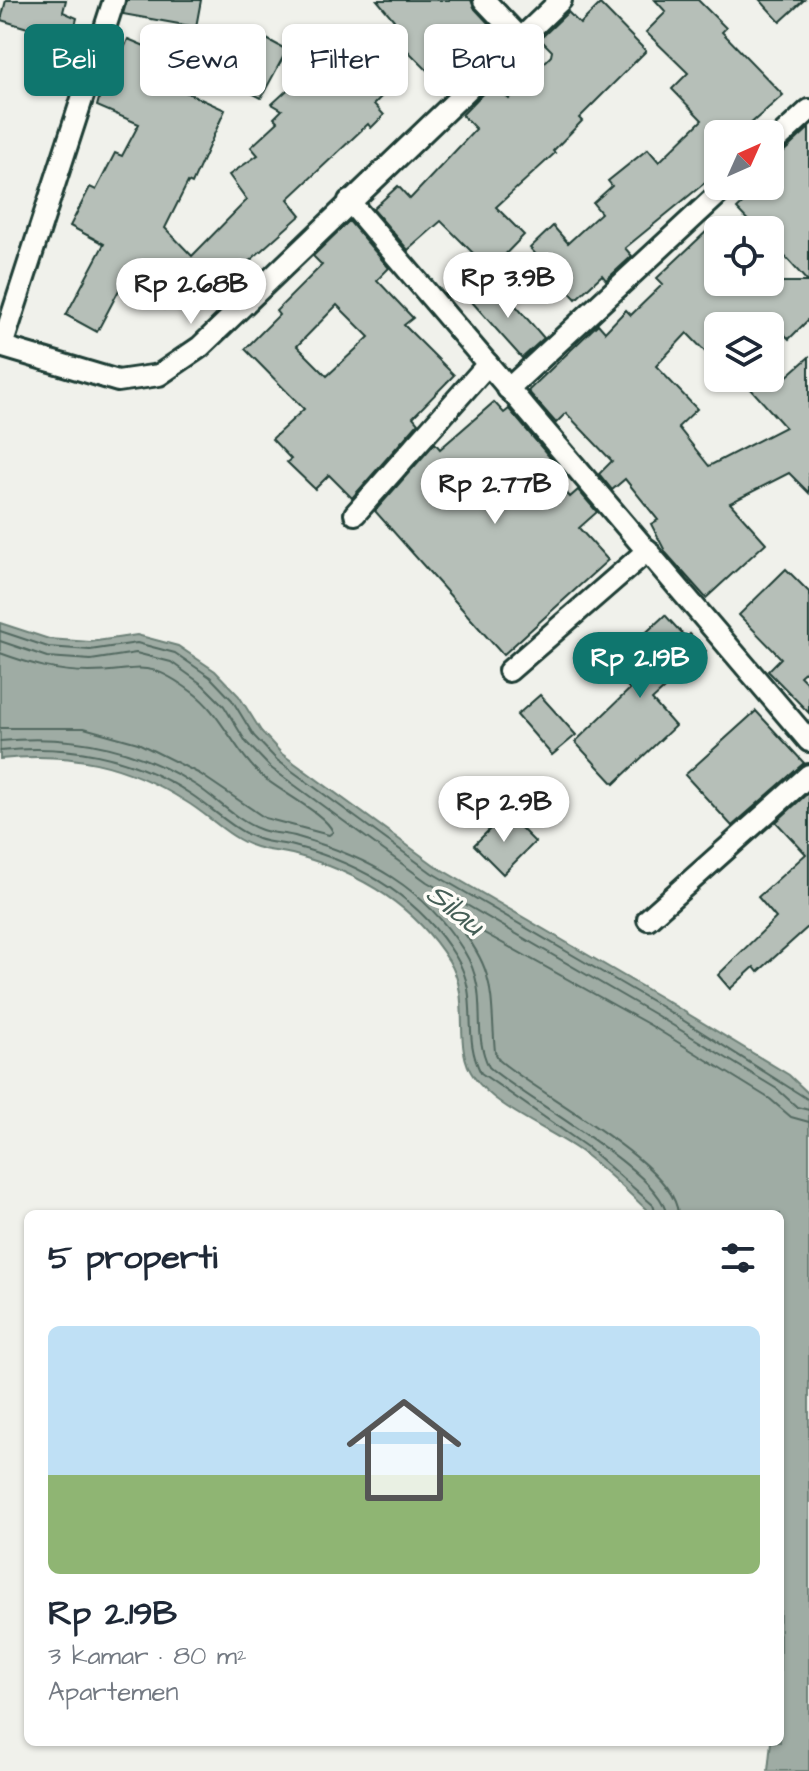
<!DOCTYPE html>
<html lang="id">
<head>
<meta charset="utf-8">
<style>
	:root { --surface:#fff; --page:#f2f2f3; --text:#1f2937; --muted:#747a83; --line:#e0e1e3; --accent:#0f766e }
	body { margin:0; font-family:"Architects Daughter",sans-serif; background:var(--page); color:var(--text); height:100vh; display:flex; flex-direction:column; font-size:30px; white-space:nowrap }
	* { box-sizing:border-box; margin:0 }
	p { font-size:26px; color:var(--muted) }
	.icon { flex:none; width:44px; height:44px; fill:none; stroke:currentColor; stroke-width:2; stroke-linecap:round; stroke-linejoin:round }
	.map { position:relative; flex:1; overflow:hidden }
	.side { position:absolute; left:24px; top:1210px; width:760px; height:536px; display:flex; flex-direction:column; background:var(--surface); border-radius:12px; box-shadow:0 2px 6px #0004 }
	.side>* { flex:none }
	.hud { position:absolute; left:24px; top:24px; width:762px; height:72px; display:flex; gap:16px }
	.needle { width:52px; rotate:45deg }
	.tools { position:absolute; left:704px; top:120px; display:grid; gap:16px }
	.tools a { display:grid; place-items:center; width:80px; height:80px; border-radius:12px; background:var(--surface); box-shadow:0 2px 6px #0004; font-size:40px }
	.price { position:absolute; translate:-50% -68px; padding:0 18px; border-radius:28px; background:#fff; color:#222; font-size:26px; line-height:52px; filter:drop-shadow(0 2px 4px #0008) }
	.price::after { content:''; position:absolute; left:50%; top:48px; width:24px; height:18px; margin-left:-12px; background:inherit; clip-path:polygon(0 0,100% 0,50% 100%) }
	.price.on { background:var(--accent); color:#fff }
	ul { padding:0; list-style:none }
	li { display:grid; align-content:center; gap:16px; height:424px; padding:0 24px }
	li+li { border-top:2px solid var(--line) }
	li span { display:grid; place-items:center; height:248px; border-radius:12px; color:#555 }
	li>.icon { margin-inline-start:auto }
	span .icon { width:144px; height:144px; fill:#fffc; stroke-width:1 }
	li b { font-size:34px }
	h2 { display:flex; justify-content:space-between; align-items:center; height:96px; padding:0 24px; font-size:34px }
	.tag { padding:0 28px; border-radius:12px; background:var(--surface); box-shadow:0 2px 6px #0004; font-size:28px; line-height:72px }
	.tag.on { background:var(--accent); color:#fff }
	.map>svg:first-child { display:block }
	.water { fill:#9faca4; stroke:#6c8077; stroke-width:2 }
	.lines { fill:none; stroke-linecap:round; stroke-linejoin:round }
	.shore { stroke:#526961; stroke-width:2 }
	.building { fill:#b6bfb8; stroke:#1f3d34; stroke-width:2; fill-rule:evenodd }
	.minor-casing { stroke:#1f3d34; stroke-width:26 }
	.minor { stroke:#fdfcf7; stroke-width:20 }
	.labels { text-anchor:middle; stroke-width:7; stroke-linejoin:round; paint-order:stroke }
	.water-label { font-size:32px; font-style:italic; fill:#455e56; stroke:#fdfcf7 }
</style>
</head>
<body>
<div class="map">
<svg width="809" height="1771" viewBox="0 0 809 1771">
	<rect width="100%" height="100%" fill="#f0f1eb"/>
	<filter id="ink" filterUnits="userSpaceOnUse"><feTurbulence type="fractalNoise" baseFrequency=".0125" numOctaves="2"/><feDisplacementMap in="SourceGraphic" scale="16" xChannelSelector="R" yChannelSelector="G"/><feConvolveMatrix kernelMatrix="1 2 1 2 8 2 1 2 1" color-interpolation-filters="sRGB"/></filter>
	<g filter="url(#ink)">
		<path class="water" d="M0 623 49 639 90 642 137 635 178 646 215 671 239 696 261 731 282 754 437 867 665 1000 789 1075 809 1094V1771H768L771 1742H780V1214H651C629 1193 607 1171 583 1153 552 1130 495 1108 474 1077 451 1045 473 1000 449 961 413 903 356 871 292 854 281 851 268 851 256 847 230 839 209 815 185 801 125 763 70 752 0 759Z"/>
		<g class="lines">
			<g class="shore">
				<path d="M0 631 48 647 90 650 137 643 175 653 210 677 232 700 254 736 277 760 432 873 662 1007 809 1100"/>
				<path d="M0 641 47 657 91 660 136 653 171 662 203 685 224 706 246 742 271 768 427 882 656 1015 777 1089 797 1107 809 1110"/>
				<path d="M0 653C30 664 57 672 89 672 141 672 144 656 192 692 222 714 234 751 262 776 279 791 326 814 333 832L329 835 265 818 200 774 138 743 84 728H0"/>
				<path d="M0 741C70 734 137 747 197 786 218 800 238 822 262 830 274 834 287 833 298 837 368 857 424 887 464 951 491 995 470 1030 489 1067 522 1097 663 1173 666 1214"/>
				<path d="M0 751C68 744 134 756 192 795 213 809 234 830 258 839 269 843 282 843 294 846 360 863 419 897 456 957 481 998 461 1035 481 1073L587 1147 653 1205 656 1214"/>
				<path d="M678 1214C676 1164 536 1093 499 1060L495 1052C490 994 497 973 458 925L459 919 650 1025 770 1099 791 1117 809 1122"/>
			</g>
		</g>
		<g class="building">
			<path d="M6 0H66L63 12 77 18 71 41 1 20Z"/>
			<path d="M127 0H201L196 27 123 14Z"/>
			<path d="M377 0H471L475 9 502 38 487 53 475 40 436 79 386 29 394 20Z"/>
			<path d="M655 0H698L726 28 722 32 783 95 739 134 718 131V172L625 248 632 256 606 280 602 275 576 299 530 248 553 226 568 243 601 213 593 203 612 186 608 181 648 149 659 162 702 120 672 89 688 73 646 32 666 12Z"/>
			<path d="M760 0H804L780 22Z"/>
			<path d="M600 4 646 51 579 118 582 121 553 151 555 153 496 207 524 235 490 270 441 221 408 250 373 209 398 186 410 199 476 129 462 115 493 83 509 99 551 56 552 51 540 39 568 12 580 24Z"/>
			<path d="M250 30 287 50 261 98 231 82 245 55 238 52Z"/>
			<path d="M128 39 171 57 161 81 225 110 192 184 188 182 165 228 192 256 247 200 229 175 258 155 251 147 278 122 274 118 282 110 272 104 310 69 323 58 327 64 332 60 335 63 349 50 389 89 374 104 384 115 371 128 368 124 288 199 301 215 244 266 249 271 229 290 207 266 164 309 128 273 97 332 66 315 104 244 70 226 90 187 96 190 115 153 122 156 139 124 97 106 104 81 109 83Z"/>
			<path d="M809 128V319L789 339 775 325 718 326V365L687 333 656 366 697 409 678 427 709 466 785 427 741 378H785L809 357V493L789 473 730 503 766 543 706 598 666 553 651 524 658 520 625 479 612 490 599 474 612 461 566 413 556 423 528 391 598 324 605 332 626 310 631 315 663 284 657 278 709 229 718 238V282H808L770 240V230H757L737 209 761 186H770V159L779 156Z"/>
			<path d="M349 221 389 268 377 280 413 318 404 325 454 375 413 417 418 423 352 498 329 475 315 489 287 462 291 459 272 439 304 409 245 349 279 315 276 311 322 265 313 256ZM337 305 369 337 327 376 297 346Z"/>
			<path d="M495 282 544 338 522 358 472 302Z"/>
			<path d="M494 402 504 413 509 409 553 461 545 468 570 497 578 490 597 512 579 528 608 560 503 655 375 511 435 443 440 449Z"/>
			<path d="M786 569 809 592V668L800 676 809 685V713L768 671 781 658 739 615Z"/>
			<path d="M665 615 686 638 690 634 706 651 652 700 675 726 614 784 575 742 630 689 609 667Z"/>
			<path d="M540 695 576 735 552 755 517 715Z"/>
			<path d="M756 711 804 763 732 826 685 775Z"/>
			<path d="M809 792V926L758 972 754 967 730 989 718 975 776 918 758 897 806 854 776 822Z"/>
			<path d="M506 813 535 842 503 874 474 845Z"/>
		</g>
		<g class="lines">
			<defs>
				<g id="minor">
					<path d="M484 0 520 38"/>
					<path d="M770 146 809 110"/>
					<path d="M349 201 809 741"/>
					<path d="M0 346 118 381 159 375 200 347 561 0"/>
					<path d="M2 346 114 0"/>
					<path d="M508 389 727 186"/>
					<path d="M355 514 488 364"/>
					<path d="M509 671 648 550"/>
					<path d="M648 919 809 775"/>
				</g>
			</defs>
			<use href="#minor" class="minor-casing"/>
			<use href="#minor" class="minor"/>
		</g>
	</g>
	<g class="labels">
		<g class="water-label">
			<text transform="translate(456 908) rotate(39)" y="11">Silau</text>
		</g>
	</g>
</svg>
<div class="tools">
<a><svg class="needle" viewBox="-14 -14 28 28"><path d="M0-13l5 13h-10z" fill="#e53935"/><path d="M0 13l5-13h-10z" fill="#747a83"/></svg></a>
<a><svg class="icon" aria-label="locate" viewBox="0 0 24 24"><circle cx="12" cy="12" r="6"/><path d="M12 2v4M12 18v4M2 12h4M18 12h4"/></svg></a>
<a><svg class="icon" aria-label="layers" viewBox="0 0 24 24"><path d="M12 4l9 5-9 5-9-5zM3 14l9 5 9-5"/></svg></a>
</div>
<b class="price" style="left:508px;top:320px">Rp 3.9B</b>
<b class="price" style="left:191px;top:326px">Rp 2.68B</b>
<b class="price" style="left:495px;top:526px">Rp 2.77B</b>
<b class="price on" style="left:640px;top:700px">Rp 2.19B</b>
<b class="price" style="left:504px;top:844px">Rp 2.9B</b>
<div class="hud">
<a class="tag on">Beli</a>
<a class="tag">Sewa</a>
<a class="tag">Filter</a>
<a class="tag">Baru</a>
</div>
<section class="side">
<h2>5 properti<svg class="icon" aria-label="filters" viewBox="0 0 24 24"><path d="M4 7h16M4 17h16"/><circle cx="9" cy="7" r="2"/><circle cx="15" cy="17" r="2"/></svg></h2>
<ul>
<li><span style="background:linear-gradient(#bfe0f5 60%,#8fb573 0)"><svg class="icon" aria-label="home" viewBox="0 0 24 24"><path d="M3 11l9-7 9 7M6 9v11h12V9"/></svg></span><div><b>Rp 2.19B</b><p>3 kamar · 80 m²</p><p>Apartemen</p></div></li>
</ul>
</section>
</div>
</body>
</html>
